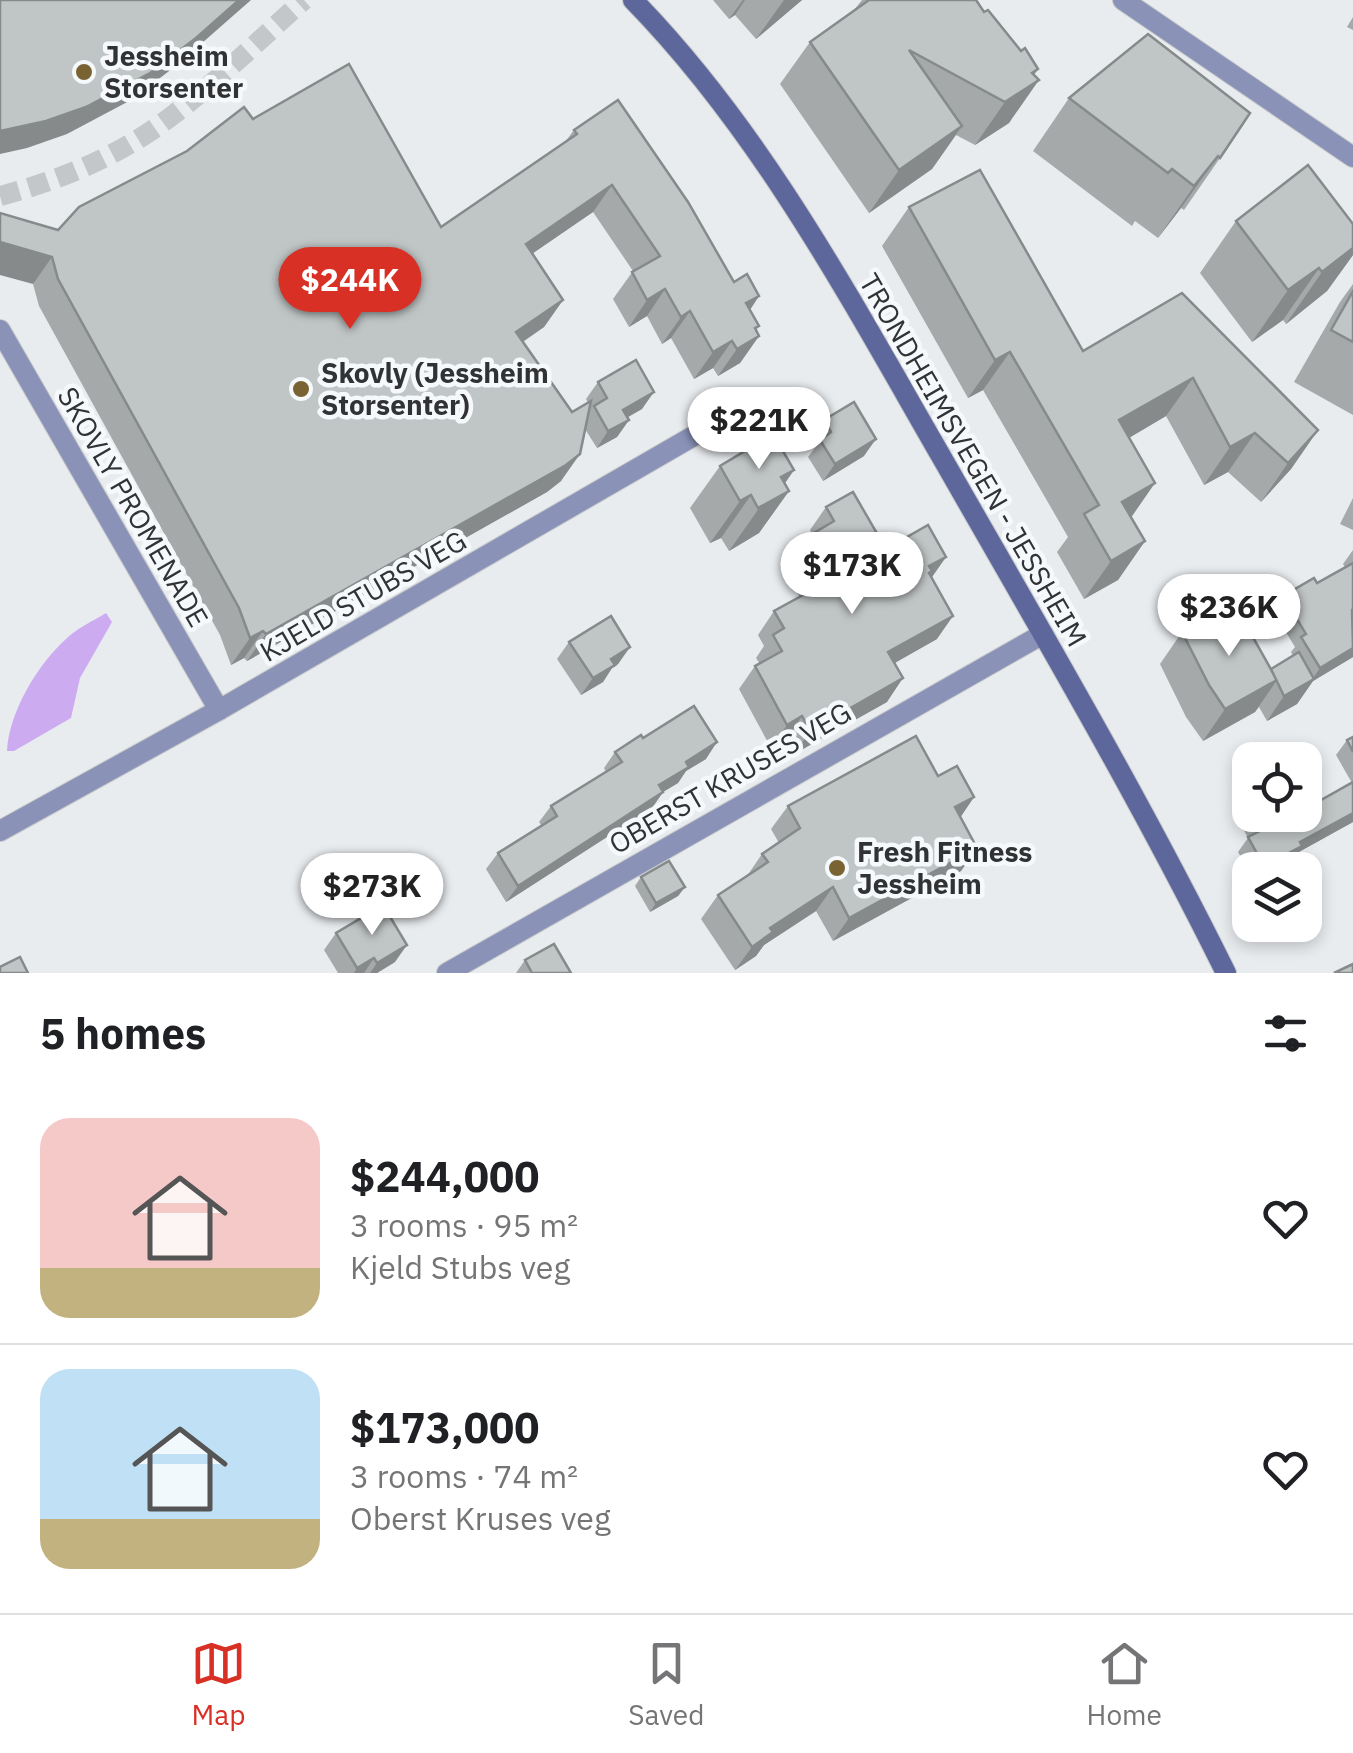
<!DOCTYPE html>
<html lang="en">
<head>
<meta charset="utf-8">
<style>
	:root { --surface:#fff; --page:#f6f6f6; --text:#202124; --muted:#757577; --line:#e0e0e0; --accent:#d93025 }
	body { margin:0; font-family:"IBM Plex Sans",sans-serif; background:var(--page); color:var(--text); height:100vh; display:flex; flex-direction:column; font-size:38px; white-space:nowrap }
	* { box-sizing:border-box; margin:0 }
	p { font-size:32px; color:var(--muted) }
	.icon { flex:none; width:55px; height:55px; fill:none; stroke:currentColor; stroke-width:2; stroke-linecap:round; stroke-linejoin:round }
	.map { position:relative; height:973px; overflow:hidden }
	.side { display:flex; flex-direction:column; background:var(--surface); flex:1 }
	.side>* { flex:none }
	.tools { position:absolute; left:1232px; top:742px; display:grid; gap:20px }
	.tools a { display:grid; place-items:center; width:90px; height:90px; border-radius:20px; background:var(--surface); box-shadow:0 5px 15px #0003; font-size:50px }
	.price { position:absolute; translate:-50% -85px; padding:0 22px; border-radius:35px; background:#fff; color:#222; font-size:32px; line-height:65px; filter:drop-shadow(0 2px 5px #0008) }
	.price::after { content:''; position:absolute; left:50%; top:60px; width:30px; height:22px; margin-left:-15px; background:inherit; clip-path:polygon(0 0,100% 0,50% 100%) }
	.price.selected { background:var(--accent); color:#fff }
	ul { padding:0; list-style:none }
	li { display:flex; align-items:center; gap:30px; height:250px; padding:0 40px }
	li+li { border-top:2px solid var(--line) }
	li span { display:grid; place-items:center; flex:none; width:280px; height:200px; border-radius:30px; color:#555 }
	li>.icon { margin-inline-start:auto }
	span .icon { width:120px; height:120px; fill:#fffc; stroke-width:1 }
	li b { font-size:42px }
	h2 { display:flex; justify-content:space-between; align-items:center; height:120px; padding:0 40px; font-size:42px }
	.menu { display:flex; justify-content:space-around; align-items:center; height:140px; border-top:2px solid var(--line); background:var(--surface); font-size:28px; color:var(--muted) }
	.menu a { display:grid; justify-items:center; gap:5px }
	.menu .selected { color:var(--accent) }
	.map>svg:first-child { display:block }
	.green { fill:#cdabf1 }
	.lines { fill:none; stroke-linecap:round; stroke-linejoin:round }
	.street-tunnel { stroke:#c4c7c9; stroke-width:20; stroke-dasharray:20 10; stroke-linecap:butt }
	.street-casing { stroke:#c4c7c9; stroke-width:22 }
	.secondary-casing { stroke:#c4c7c9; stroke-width:22 }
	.street { stroke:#8a92b7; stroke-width:20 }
	.secondary { stroke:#5d679b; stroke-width:20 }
	.wall { fill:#a5a9aa }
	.shaded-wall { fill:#868a8b }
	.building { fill:#c0c5c6; stroke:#868a8b; stroke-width:2.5 }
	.poi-dot { fill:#7a6333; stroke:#f6f9fc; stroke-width:4 }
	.labels { text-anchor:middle; stroke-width:9; stroke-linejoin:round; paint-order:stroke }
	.poi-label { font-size:28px; font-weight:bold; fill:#313233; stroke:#f6f9fc; text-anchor:start }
	.street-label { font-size:28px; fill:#313233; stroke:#f6f9fc }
</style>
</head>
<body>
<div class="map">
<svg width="1353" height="973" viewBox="0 0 1353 973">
	<rect width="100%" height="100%" fill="#e9ecef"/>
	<path class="green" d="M106 613 112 622 80 678 71 718 14 751H7C9 712 38 664 66 639 77 628 93 621 106 613Z"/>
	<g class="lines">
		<path class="street-tunnel" d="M0 196C45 184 89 168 130 144 188 111 253 45 304 0"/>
		<defs>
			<g id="street">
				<path d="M1123 0 1353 157"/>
				<path d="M0 330 219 710"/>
				<path d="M0 831 219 710 749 404"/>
				<path d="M447 973 1043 634"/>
			</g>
			<path id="secondary" d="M633 0C763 133 852 302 945 463 1041 631 1140 799 1226 973"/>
		</defs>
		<use href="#street" class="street-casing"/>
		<use href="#secondary" class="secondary-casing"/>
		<use href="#street" class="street"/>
		<use href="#secondary" class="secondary"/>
	</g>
	<g class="wall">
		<path d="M713 0H802L756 39 735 15 729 19Z"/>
		<path d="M862 0H976L1034 75 1009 123 975 145 956 135 932 169 869 213 780 84 810 42 854 10Z"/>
		<path d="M1353 17V30L1347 27Z"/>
		<path d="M1069 98 1220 158 1184 210 1181 208 1158 238 1135 221 1132 226 1033 151Z"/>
		<path d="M253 119 441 227 565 142 574 130 734 282 759 296 750 310 759 336 740 363 718 376 713 368 694 379 671 338 662 344 647 316 629 327 613 299 633 271 593 212 533 253 563 300 544 327 523 342 572 412 588 403 586 399 598 382 642 409 627 417 629 420 617 437 597 448 585 429 561 481 547 492 247 661 244 658 231 665 220 635 39 306 33 284 58 230Z"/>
		<path d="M909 207 1083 351 1182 293 1318 430 1291 469 1261 502 1228 472 1204 485 1166 416 1129 438 1131 518 1145 541 1118 580 1084 599 1057 552 1068 537 983 390 968 398 882 246Z"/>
		<path d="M1236 221 1353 224V255L1327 291 1286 324 1283 320 1252 342 1200 273Z"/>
		<path d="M1353 284V415L1294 382 1340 302Z"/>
		<path d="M824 420 864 456 823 481 808 457 817 445 812 437Z"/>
		<path d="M720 466 794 470 785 483 789 491 759 533 729 551 721 538 710 543 690 508Z"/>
		<path d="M1353 498V530L1340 524Z"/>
		<path d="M826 507 886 549 946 557 931 577 937 639 894 663 887 702 794 754 786 740 771 748 739 689 755 666 760 664 756 658 764 646 758 635 774 611 800 597 781 566 797 543 812 534 810 530Z"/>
		<path d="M1353 550V657L1313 681 1297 704 1267 721 1259 707 1255 712 1203 741 1186 717 1160 664 1182 632 1225 624 1271 669 1293 656 1291 652 1295 647 1273 611 1283 596 1317 583 1345 567 1343 564Z"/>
		<path d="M569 642 630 647 618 664 612 668 603 682 581 695 557 659Z"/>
		<path d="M1353 737V822L1297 853 1292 861 1275 870H1250V874L1238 852 1248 838 1238 819 1248 804 1250 803V815H1305L1321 800 1352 783 1336 755 1347 740Z"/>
		<path d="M643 738 706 759 686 771 678 783 663 792 652 808 506 902 486 869 498 853 542 826 539 822 551 806 606 772 604 768 615 752Z"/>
		<path d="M938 776 974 797 960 817 977 848 961 871 833 941 816 911 764 945 756 956 735 970 701 919 718 895 747 876 762 854 779 843 771 829 788 806Z"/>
		<path d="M641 877 685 887 678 896 650 912 635 886Z"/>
		<path d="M336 933 395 962 377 973H338L324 950Z"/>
		<path d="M525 960 571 973H516Z"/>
	</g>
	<g class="shaded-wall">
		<path d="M239 0H251L177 65 131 100 67 134 27 148 0 154V131Z"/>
		<path d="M743 0H745L735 15 729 19Z"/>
		<path d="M784 0H802L756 39Z"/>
		<path d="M1038 69 1023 91 1039 80 1009 123 975 145 1005 102 1032 73Z"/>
		<path d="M962 126 932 169 869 213 899 170Z"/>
		<path d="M1218 156 1181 208 1158 238 1194 186Z"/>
		<path d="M612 185 593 212 507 271 526 244Z"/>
		<path d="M0 242 52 257 33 284 0 275Z"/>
		<path d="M1353 248V255L1327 291 1286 324 1322 272Z"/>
		<path d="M1319 268 1283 320 1252 342 1288 290Z"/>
		<path d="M665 289 647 316 629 327 647 300Z"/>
		<path d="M759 296 741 323 746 303Z"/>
		<path d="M563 300 544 327 497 359 516 332Z"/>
		<path d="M690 311 671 338 662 344 681 317Z"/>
		<path d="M759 326 747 343 759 336 740 363 718 376 737 349Z"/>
		<path d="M732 341 713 368 694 379 713 352Z"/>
		<path d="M1010 352 983 390 968 398 995 360Z"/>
		<path d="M1193 378 1166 416 1093 459 1119 420Z"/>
		<path d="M654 392 642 409 611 427 623 410Z"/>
		<path d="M629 420 617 437 597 448 608 431Z"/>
		<path d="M1318 430 1291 469 1261 502 1288 463Z"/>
		<path d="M1255 433 1228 472 1204 485 1230 447Z"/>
		<path d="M876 439 864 456 823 481 835 464Z"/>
		<path d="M580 454 561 481 547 492 247 661 266 634Z"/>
		<path d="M794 470 773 500 789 491 759 533 729 551 781 477Z"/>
		<path d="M1155 483 1128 522 1122 502Z"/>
		<path d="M751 495 721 538 710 543 740 501Z"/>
		<path d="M1145 541 1118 580 1084 599 1111 561Z"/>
		<path d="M946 557 930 580 929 566Z"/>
		<path d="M953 616 937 639 872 676 888 652Z"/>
		<path d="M263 631 244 658 231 665 250 638Z"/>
		<path d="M630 647 618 664 612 668 603 682 581 695 593 678 611 659Z"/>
		<path d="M1353 648V657L1313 681 1297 704 1267 721 1284 696 1311 681 1320 668Z"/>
		<path d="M903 678 887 702 794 754 810 731Z"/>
		<path d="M1277 680 1255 712 1203 741 1225 709Z"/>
		<path d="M802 716 786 740 771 748 787 725Z"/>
		<path d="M717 742 706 759 686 771 678 783 663 792 652 808 506 902 518 886 659 785 686 762Z"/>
		<path d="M974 797 958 821 955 807Z"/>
		<path d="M1353 813V822L1297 853 1292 861 1275 870H1262L1264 866 1300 842Z"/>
		<path d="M977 848 961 871 833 941 849 918Z"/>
		<path d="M685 887 678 896 650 912 656 903Z"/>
		<path d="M833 887 816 911 764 945 756 956 735 970 752 947 770 928Z"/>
		<path d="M407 945 395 962 377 973H370L377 963Z"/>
		<path d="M374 958 364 973H354L357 968Z"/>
	</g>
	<g class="building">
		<path d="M0 0H239L196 38 150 73 86 107 46 121 0 131V134Z"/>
		<path d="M869 0H976L984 12 988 10 1021 51 1025 48 1038 69 1032 73 1039 80 1005 102 909 50 962 126 899 170 810 42Z"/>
		<path d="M1148 34 1250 113 1220 158 1218 156 1194 186 1172 169 1168 173 1069 98Z"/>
		<path d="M349 64 441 227 577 134 574 130 618 100 688 202 734 282 747 274 759 296 746 303 759 326 755 328 759 336 737 349 732 341 713 352 690 311 681 317 665 289 647 300 632 272 660 256 612 185 526 244 563 300 516 332 572 412 591 401 580 454 566 465 266 634 263 631 250 638 239 608 58 279 52 257 0 242V213L58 230 79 207 187 151 244 107 253 119Z"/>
		<path d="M1308 165 1353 224V248L1322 272 1319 268 1288 290 1236 221Z"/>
		<path d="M980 170 1083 351 1182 293 1318 430 1288 463 1255 433 1230 447 1193 378 1119 420 1155 483 1122 502 1145 541 1111 561 1084 514 1099 505 1010 352 995 360 909 207Z"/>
		<path d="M1353 291V342L1331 330Z"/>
		<path d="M636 360 654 392 623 410 629 420 608 431 594 406 607 398 598 382Z"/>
		<path d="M854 402 876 439 835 464 820 440 831 432 824 420Z"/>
		<path d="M773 434 794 470 781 477 789 491 758 508 751 495 740 501 720 466Z"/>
		<path d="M853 492 886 549 928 525 946 557 929 566 932 571 929 573 953 616 888 652 903 678 810 731 802 716 787 725 755 666 782 651 773 635 784 628 774 611 823 584 797 543 834 521 826 507Z"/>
		<path d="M1353 563V609L1352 610 1353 648 1320 668 1301 637 1306 634 1283 596 1314 578 1317 583Z"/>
		<path d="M1218 612 1225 624 1241 616 1277 680 1225 709 1209 685 1182 632Z"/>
		<path d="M611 616 630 647 611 659 615 665 593 678 569 642Z"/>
		<path d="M1299 652 1314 679 1284 696 1271 669Z"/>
		<path d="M694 706 717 742 686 762 689 767 659 785 663 792 518 886 498 853 557 816 551 806 622 762 615 752 641 735 643 738Z"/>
		<path d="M916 736 938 776 957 766 974 797 955 807 977 848 849 918 833 887 770 928 773 932 752 947 718 895 768 862 762 854 800 828 788 806Z"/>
		<path d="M1353 737V752L1347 740Z"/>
		<path d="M1353 782V813L1300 842 1302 846 1264 866 1248 837 1262 830 1254 815H1305V803L1319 796 1321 800Z"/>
		<path d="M669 861 685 887 656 903 641 877Z"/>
		<path d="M383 905 407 945 377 963 374 958 357 968 336 933Z"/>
		<path d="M554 944 571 973H532L525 960Z"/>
		<path d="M20 957 28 973H0V967Z"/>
		<path d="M1353 964V973H1334Z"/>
	</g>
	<g class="poi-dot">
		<circle cx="84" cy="72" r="10"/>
		<circle cx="301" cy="389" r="10"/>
		<circle cx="837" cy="868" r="10"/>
	</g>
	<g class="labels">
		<g class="poi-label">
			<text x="104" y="66">Jessheim<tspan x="104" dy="32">Storsenter</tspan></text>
			<text x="321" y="383">Skovly (Jessheim<tspan x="321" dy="32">Storsenter)</tspan></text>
			<text x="857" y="862">Fresh Fitness<tspan x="857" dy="32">Jessheim</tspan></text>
		</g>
		<g class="street-label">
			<text transform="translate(973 460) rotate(60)" y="10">TRONDHEIMSVEGEN - JESSHEIM</text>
			<text transform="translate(133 507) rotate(60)" y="10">SKOVLY PROMENADE</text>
			<text transform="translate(363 596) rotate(-30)" y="10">KJELD STUBS VEG</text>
			<text transform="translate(730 778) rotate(-30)" y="10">OBERST KRUSES VEG</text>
		</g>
	</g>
</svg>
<div class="tools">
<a><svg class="icon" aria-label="locate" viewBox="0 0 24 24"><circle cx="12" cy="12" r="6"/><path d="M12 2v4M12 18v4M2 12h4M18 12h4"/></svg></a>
<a><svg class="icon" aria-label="layers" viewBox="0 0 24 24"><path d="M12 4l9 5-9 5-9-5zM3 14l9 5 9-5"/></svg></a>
</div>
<b class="price selected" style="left:350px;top:332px">$244K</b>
<b class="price" style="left:759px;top:472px">$221K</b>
<b class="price" style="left:852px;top:617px">$173K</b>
<b class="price" style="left:1229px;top:659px">$236K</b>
<b class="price" style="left:372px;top:938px">$273K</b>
</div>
<section class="side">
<h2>5 homes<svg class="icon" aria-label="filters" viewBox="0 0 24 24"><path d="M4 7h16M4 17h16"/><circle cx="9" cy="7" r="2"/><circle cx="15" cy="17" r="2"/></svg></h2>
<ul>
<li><span style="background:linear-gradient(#f6c9c9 75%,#c2b280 0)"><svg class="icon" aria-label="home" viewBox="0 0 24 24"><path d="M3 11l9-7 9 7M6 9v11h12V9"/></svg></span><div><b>$244,000</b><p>3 rooms · 95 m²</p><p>Kjeld Stubs veg</p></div><svg class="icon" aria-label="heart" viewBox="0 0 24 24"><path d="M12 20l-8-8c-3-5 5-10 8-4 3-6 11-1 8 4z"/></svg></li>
<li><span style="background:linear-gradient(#bfe0f5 75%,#c2b280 0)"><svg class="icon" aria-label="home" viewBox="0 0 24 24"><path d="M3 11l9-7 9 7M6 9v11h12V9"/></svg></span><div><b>$173,000</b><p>3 rooms · 74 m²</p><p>Oberst Kruses veg</p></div><svg class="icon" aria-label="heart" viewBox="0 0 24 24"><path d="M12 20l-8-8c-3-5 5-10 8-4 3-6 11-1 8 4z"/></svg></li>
</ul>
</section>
<nav class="menu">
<a class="selected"><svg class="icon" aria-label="map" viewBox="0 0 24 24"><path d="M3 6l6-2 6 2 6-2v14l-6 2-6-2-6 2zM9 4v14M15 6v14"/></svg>Map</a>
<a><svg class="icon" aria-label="saved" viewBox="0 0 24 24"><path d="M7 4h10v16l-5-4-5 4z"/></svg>Saved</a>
<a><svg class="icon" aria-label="home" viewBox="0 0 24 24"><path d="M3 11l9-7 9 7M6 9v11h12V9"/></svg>Home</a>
</nav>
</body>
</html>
